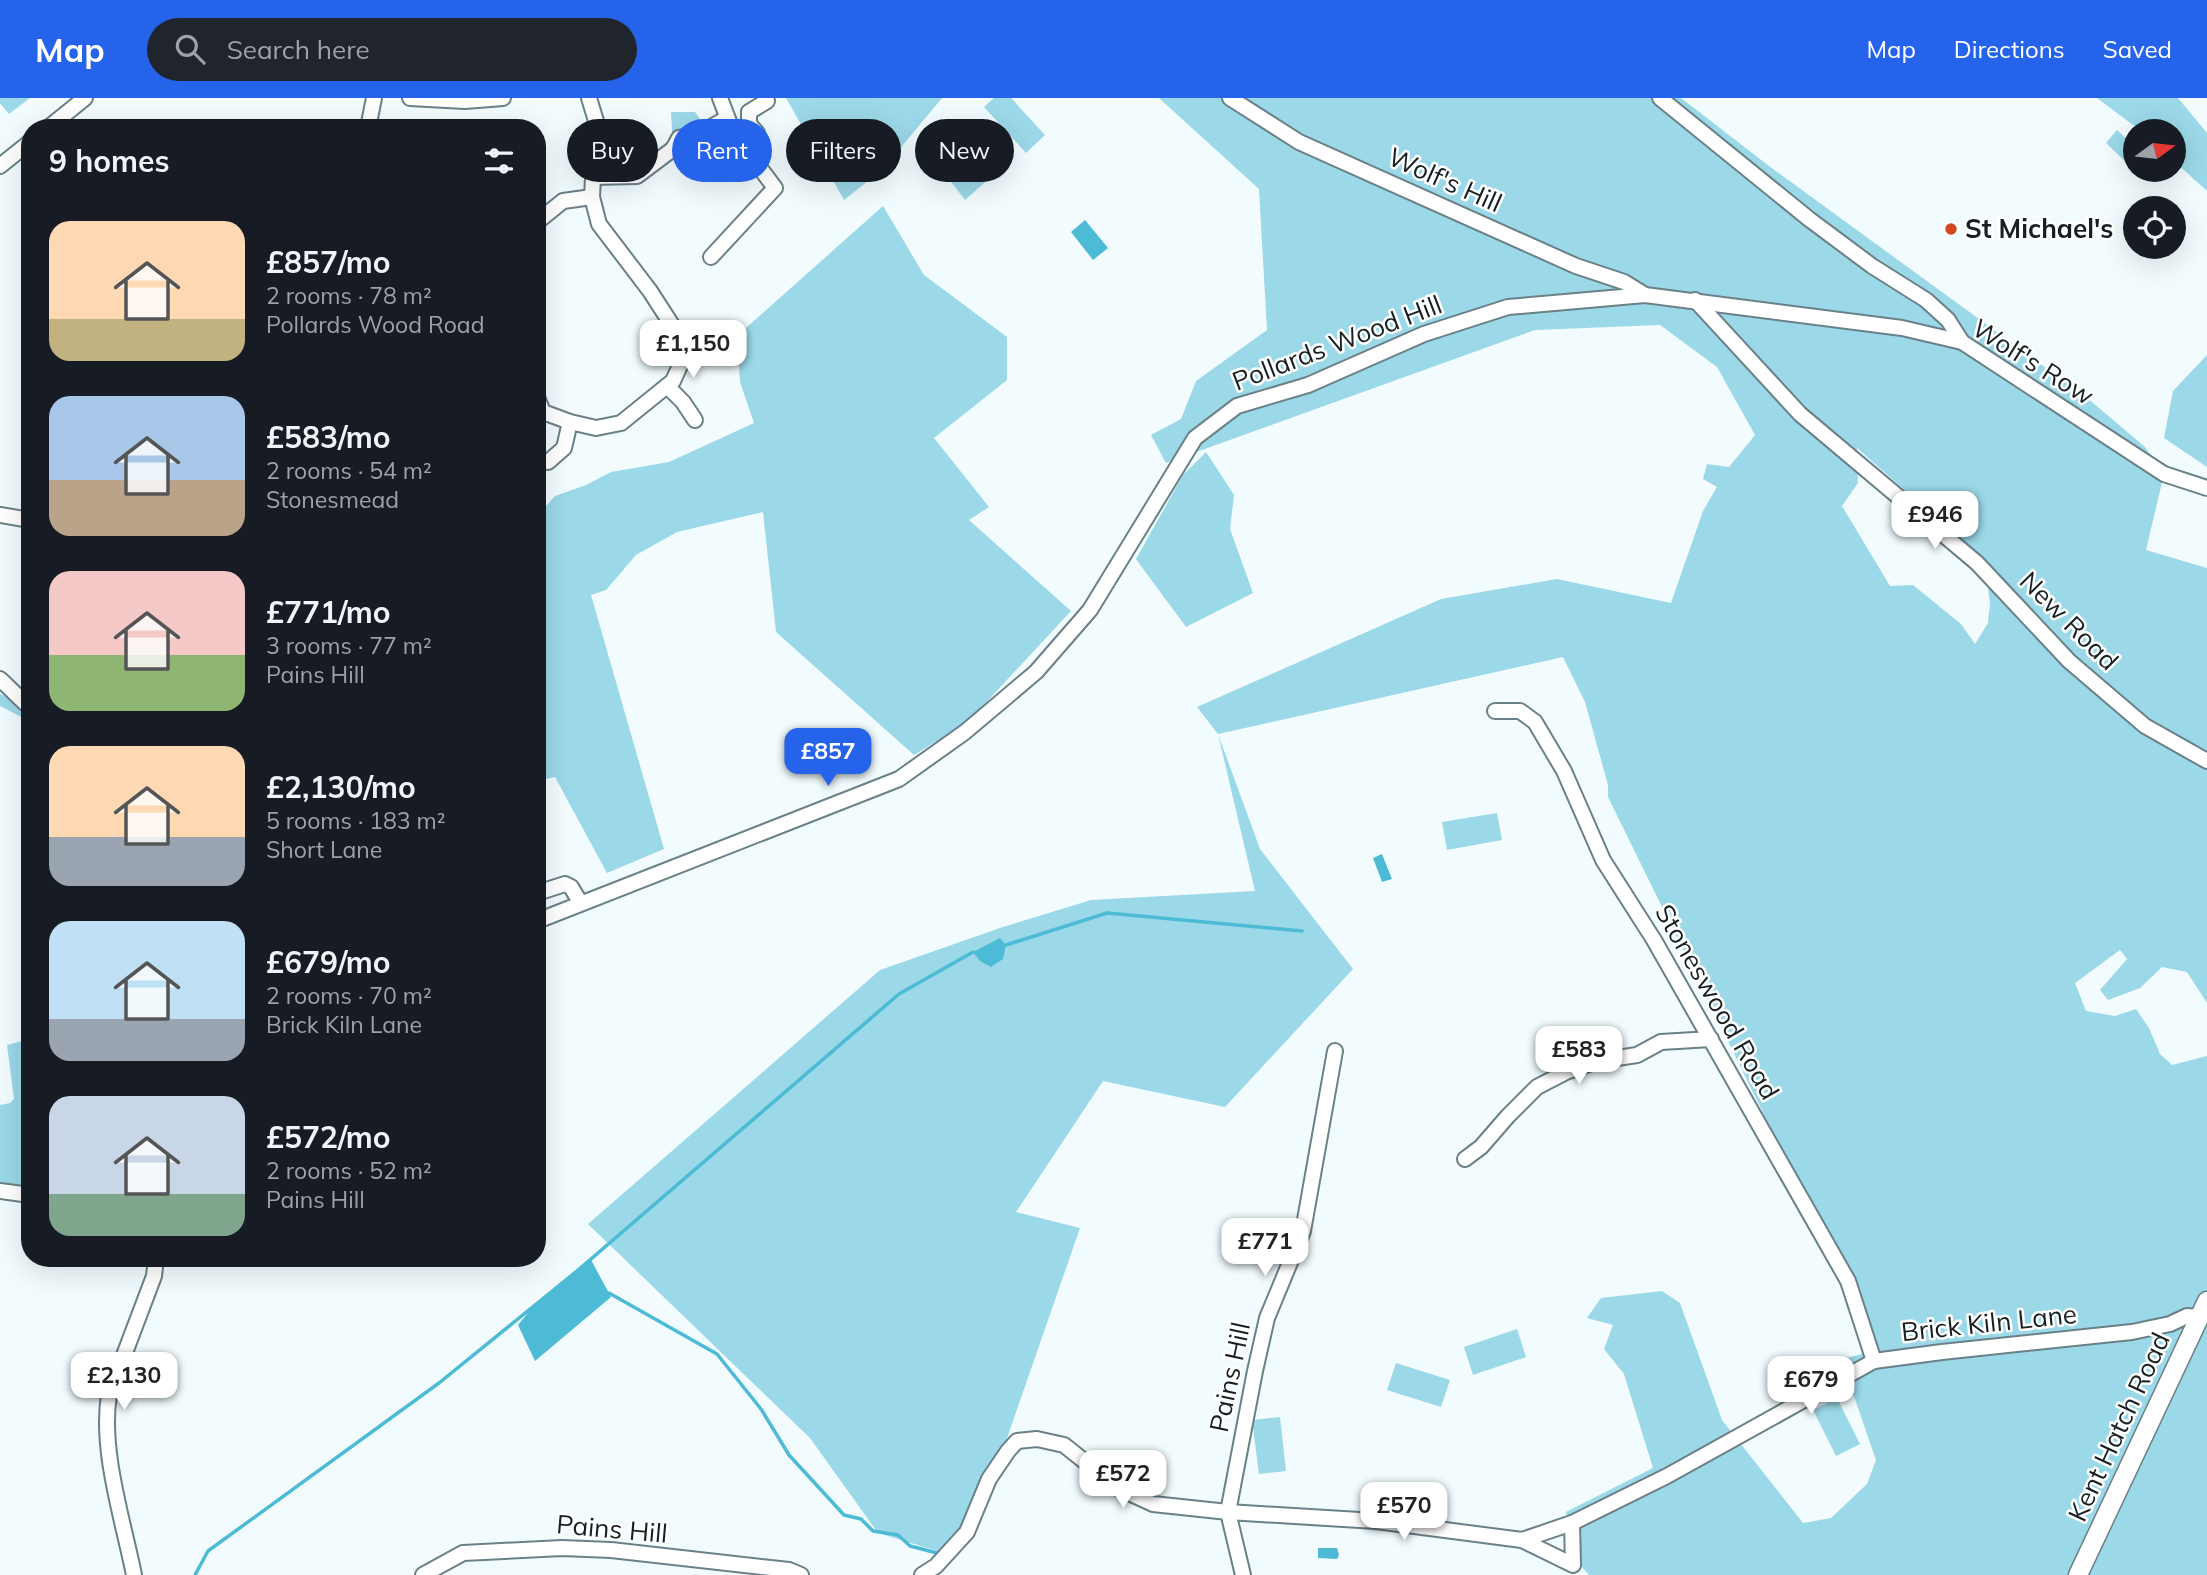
<!DOCTYPE html>
<html lang="en">
<head>
<meta charset="utf-8">
<style>
	:root { --surface:#171b24; --page:#20242c; --text:#f1f3f6; --muted:#9ea1a6; --accent:#2563eb }
	body { margin:0; font-family:Mulish,sans-serif; background:var(--page); color:var(--text); height:100vh; display:flex; flex-direction:column; font-size:26px; white-space:nowrap }
	* { box-sizing:border-box; margin:0 }
	p { font-size:23px; color:var(--muted) }
	.icon { flex:none; width:38px; height:38px; fill:none; stroke:currentColor; stroke-width:2; stroke-linecap:round; stroke-linejoin:round }
	.map { position:relative; flex:1; overflow:hidden }
	.panel { position:absolute; left:21px; top:21px; width:525px; height:1148px; display:flex; flex-direction:column; background:var(--surface); border-radius:28px; box-shadow:0 7px 28px #0002 }
	.panel>* { flex:none }
	.guide { position:absolute; left:567px; top:21px; width:665px; height:63px; display:flex; gap:14px }
	.needle { width:46px; rotate:75deg }
	.tools { position:absolute; left:2123px; top:21px; display:grid; gap:14px }
	.tools a { display:grid; place-items:center; width:63px; height:63px; border-radius:50%; background:var(--surface); box-shadow:0 7px 28px #0002; font-size:35px }
	.price { position:absolute; translate:-50% -60px; padding:0 16px; border-radius:14px; background:#fff; color:#222; font-size:23px; line-height:46px; filter:drop-shadow(0 2px 4px #0008) }
	.price::after { content:''; position:absolute; left:50%; top:42px; width:21px; height:16px; margin-left:-10px; background:inherit; clip-path:polygon(0 0,100% 0,50% 100%) }
	.price.active { background:var(--accent); color:#fff }
	ul { padding:0; list-style:none }
	li { display:flex; align-items:center; gap:21px; height:175px; padding:0 28px }
	li span { display:grid; place-items:center; flex:none; width:196px; height:140px; border-radius:21px; color:#555 }
	li>.icon { margin-inline-start:auto }
	span .icon { width:84px; height:84px; fill:#fffc; stroke-width:1 }
	li b { font-size:30px }
	h2 { display:flex; justify-content:space-between; align-items:center; height:84px; padding:0 28px; font-size:30px }
	.tag { padding:0 24px; border-radius:32px; background:var(--surface); box-shadow:0 7px 28px #0002; font-size:24px; line-height:63px }
	.tag.active { background:var(--accent); color:#fff }
	header { display:flex; align-items:center; gap:42px; box-sizing:border-box; height:98px; padding:0 35px; background:var(--accent); color:#fff }
	header strong { font-size:33px }
	nav { display:flex; gap:38px; margin-inline-start:auto; font-size:24px }
	.search { width:490px; height:63px; background:var(--page); display:flex; align-items:center; gap:18px; box-sizing:border-box; padding:0 24px; border-radius:38px; color:var(--muted); font-size:26px }
	.map>svg:first-child { display:block }
	.green { fill:#9bd8e8; fill-rule:evenodd }
	.water { fill:#4dbbd5 }
	.lines { fill:none; stroke-linecap:round; stroke-linejoin:round }
	.stream { stroke:#4dbbd5; stroke-width:3.5 }
	.minor-casing { stroke:#6a8187; stroke-width:18 }
	.major-casing { stroke:#6a8187; stroke-width:21 }
	.minor { stroke:#fff; stroke-width:14 }
	.major { stroke:#fff; stroke-width:18 }
	.poi-dot { fill:#d14820; stroke:#fff; stroke-width:2.5 }
	.labels { text-anchor:middle; stroke-width:5; stroke-linejoin:round; paint-order:stroke }
	.street-label { font-size:26px; fill:#161f22; stroke:#fff }
	.poi-label { font-size:26px; font-weight:bold; fill:#161f22; stroke:#fff; text-anchor:start }
</style>
</head>
<body>
<header>
<strong>Map</strong>
<div class="search"><svg class="icon" aria-label="search" viewBox="0 0 24 24"><circle cx="10" cy="10" r="6"/><path d="M15 15l6 6"/></svg>Search here</div>
<nav><a>Map</a><a>Directions</a><a>Saved</a></nav>
</header>
<div class="map">
<svg width="2207" height="1477" viewBox="0 0 2207 1477">
	<rect width="100%" height="100%" fill="#f2fcff"/>
	<g class="green">
		<path d="M0 0H30L9 16 0 5Z"/>
		<path d="M786 0H942L883 71 844 102Z"/>
		<path d="M994 0H1011L1045 37 1026 55 984 9Z"/>
		<path d="M1159 0H1681L1769 68 2086 299 2145 349 2164 376 2146 452 2207 470V905L2187 874 2162 869 2140 890 2108 902 2100 892 2127 861 2120 852 2075 885 2086 913 2115 918 2136 911 2149 930 2160 956 2172 967 2207 958V1477H1589L1576 1462 1566 1414 1653 1370 1624 1276 1604 1251 1613 1227 1587 1220 1601 1200 1662 1193 1680 1205 1722 1322 1803 1425 1831 1420 1867 1386 1876 1362 1841 1261 1876 1253 1797 1084 1608 699V687L1585 604 1563 559 1218 636 1197 609 1441 501 1557 481 1671 505 1703 413 1717 389 1703 381 1707 366 1729 369 1755 337 1717 269 1660 227 1535 232 1166 365 1151 337 1181 321 1196 283 1267 232 1259 91ZM1857 350 1984 462 1990 505 1988 525 1975 546 1961 526 1913 487 1890 488 1842 408 1858 385Z"/>
		<path d="M2097 0H2178L2207 35V93L2174 63V33H2141Z"/>
		<path d="M671 14H695L702 24 697 37 673 51Z"/>
		<path d="M967 31 1001 70 965 102 932 59Z"/>
		<path d="M2117 32 2135 49V69L2133 71 2106 45Z"/>
		<path d="M883 108 924 177 1007 239V282L934 340 989 409 969 422 1071 513 968 624 914 657 776 534 763 414 677 434 636 457 606 492 591 497 664 751 607 775 555 679 537 683V418L555 398 586 387 611 374 669 364 754 325 740 284 737 238Z"/>
		<path d="M2207 257V369L2164 340 2173 293Z"/>
		<path d="M1206 354 1234 397 1230 431 1253 495 1186 529 1136 461 1183 377Z"/>
		<path d="M0 596 7 599 29 623 0 608Z"/>
		<path d="M1218 636 1260 751 1353 871 1225 1009 1103 983 1016 1114 1080 1130 997 1369 947 1456 878 1435 810 1340 588 1126 880 872 1000 830 1091 802 1255 793Z"/>
		<path d="M1497 715 1502 742 1447 752 1442 724Z"/>
		<path d="M30 941V1090L0 1087V1007L10 1005 14 1001 7 947Z"/>
		<path d="M1517 1231 1526 1259 1473 1277 1464 1249Z"/>
		<path d="M1396 1265 1450 1282 1441 1309 1387 1292Z"/>
		<path d="M1837 1300 1860 1346 1836 1358 1813 1312Z"/>
		<path d="M1280 1319 1286 1373 1259 1376 1252 1322Z"/>
	</g>
	<g class="water">
		<path d="M1085 122 1108 150 1093 162 1071 134Z"/>
		<path d="M1382 756 1392 781 1382 784 1373 760Z"/>
		<path d="M1000 840 1006 847 1003 861 991 869 980 863 973 854Z"/>
		<path d="M590 1160 611 1199 535 1263 518 1227 531 1211Z"/>
		<path d="M1318 1450H1337L1339 1457 1337 1461 1318 1460Z"/>
	</g>
	<g class="lines">
		<g class="stream">
			<path d="M1006 847 1107 815 1302 833"/>
			<path d="M609 1195 717 1256 761 1311 789 1357 844 1417 861 1421 873 1433 898 1437 910 1448 941 1456"/>
			<path d="M195 1477 208 1453 439 1285 577 1173 899 896 973 854"/>
		</g>
		<defs>
			<g id="minor">
				<path d="M410 0 465 3 503 0"/>
				<path d="M1230 0 1299 44 1576 168 1624 184 1645 197"/>
				<path d="M1660 0 1809 121 1872 168 1926 202 1948 222 1962 244"/>
				<path d="M48 30 85 0"/>
				<path d="M368 30 374 0"/>
				<path d="M757 35 749 26V14L767 3"/>
				<path d="M673 51 686 54 697 37"/>
				<path d="M0 68 30 44"/>
				<path d="M593 79 637 78 673 51 679 40 697 37 727 20"/>
				<path d="M537 124 563 103 592 99"/>
				<path d="M711 159 775 90 733 34 720 0"/>
				<path d="M1695 202 1800 316 1977 465 2069 563 2145 628 2207 663"/>
				<path d="M667 288 683 304 695 322"/>
				<path d="M537 299 543 314 570 324 596 330 621 325 673 283 683 261 681 241 650 193 599 126 592 99 596 23 589 0"/>
				<path d="M548 364 564 350 570 324"/>
				<path d="M0 417 30 422"/>
				<path d="M0 581 30 610"/>
				<path d="M1495 613H1520L1535 624 1564 673 1603 762 1654 842 1848 1183 1874 1263"/>
				<path d="M537 795 565 786 571 789 580 804"/>
				<path d="M537 823 899 681 965 634 1036 574 1090 512 1195 340 1237 308 1308 287 1424 236 1508 209 1645 197 1902 230 1962 244 2164 376 2207 390"/>
				<path d="M1465 1061 1481 1049 1508 1018 1537 989 1566 974 1597 963 1637 957 1661 944 1711 941"/>
				<path d="M0 1093 30 1097"/>
				<path d="M1522 1442 1573 1467 1572 1425"/>
				<path d="M134 1477C123 1422 100 1352 109 1297L154 1178 156 1160"/>
				<path d="M423 1477 463 1455 562 1450 611 1452 789 1472 801 1477"/>
				<path d="M922 1477 936 1468 967 1434 989 1381 1008 1353 1017 1343 1037 1341 1064 1347 1118 1390 1153 1406 1228 1414 1376 1423 1522 1442 1572 1425 1667 1378 1874 1263 1942 1254 2132 1234 2170 1226 2187 1218 2198 1219"/>
				<path d="M1243 1477 1228 1414 1255 1273 1267 1220 1303 1133 1335 953"/>
			</g>
			<path id="major" d="M2078 1477 2207 1203"/>
		</defs>
		<use href="#minor" class="minor-casing"/>
		<use href="#major" class="major-casing"/>
		<use href="#minor" class="minor"/>
		<use href="#major" class="major"/>
	</g>
	<circle class="poi-dot" cx="1951" cy="131" r="7"/>
	<g class="labels">
		<g class="street-label">
			<text transform="translate(1445 82) rotate(24)" y="9">Wolf's Hill</text>
			<text transform="translate(1337 245) rotate(-21)" y="9">Pollards Wood Hill</text>
			<text transform="translate(2033 264) rotate(32)" y="9">Wolf's Row</text>
			<text transform="translate(2069 523) rotate(45)" y="9">New Road</text>
			<text transform="translate(1717 904) rotate(60)" y="9">Stoneswood Road</text>
			<text transform="translate(1989 1225) rotate(-6)" y="9">Brick Kiln Lane</text>
			<text transform="translate(1230 1279) rotate(-78)" y="9">Pains Hill</text>
			<text transform="translate(2119 1329) rotate(-65)" y="9">Kent Hatch Road</text>
			<text transform="translate(612 1431) rotate(5)" y="9">Pains Hill</text>
		</g>
		<g class="poi-label">
			<text x="1965" y="140">St Michael's</text>
		</g>
	</g>
</svg>
<div class="tools">
<a><svg class="needle" viewBox="-14 -14 28 28"><path d="M0-13l5 13h-10z" fill="#e53935"/><path d="M0 13l5-13h-10z" fill="#9ea1a6"/></svg></a>
<a><svg class="icon" aria-label="locate" viewBox="0 0 24 24"><circle cx="12" cy="12" r="6"/><path d="M12 2v4M12 18v4M2 12h4M18 12h4"/></svg></a>
</div>
<b class="price" style="left:693px;top:282px">£1,150</b>
<b class="price" style="left:1935px;top:453px">£946</b>
<b class="price active" style="left:828px;top:690px">£857</b>
<b class="price" style="left:1579px;top:988px">£583</b>
<b class="price" style="left:1265px;top:1180px">£771</b>
<b class="price" style="left:124px;top:1314px">£2,130</b>
<b class="price" style="left:1811px;top:1318px">£679</b>
<b class="price" style="left:1123px;top:1412px">£572</b>
<b class="price" style="left:1404px;top:1444px">£570</b>
<div class="guide">
<a class="tag">Buy</a>
<a class="tag active">Rent</a>
<a class="tag">Filters</a>
<a class="tag">New</a>
</div>
<section class="panel">
<h2>9 homes<svg class="icon" aria-label="filters" viewBox="0 0 24 24"><path d="M4 7h16M4 17h16"/><circle cx="9" cy="7" r="2"/><circle cx="15" cy="17" r="2"/></svg></h2>
<ul>
<li><span style="background:linear-gradient(#ffd9b3 70%,#c2b280 0)"><svg class="icon" aria-label="home" viewBox="0 0 24 24"><path d="M3 11l9-7 9 7M6 9v11h12V9"/></svg></span><div><b>£857/mo</b><p>2 rooms · 78 m²</p><p>Pollards Wood Road</p></div></li>
<li><span style="background:linear-gradient(#a9c7e8 60%,#b9a48a 0)"><svg class="icon" aria-label="home" viewBox="0 0 24 24"><path d="M3 11l9-7 9 7M6 9v11h12V9"/></svg></span><div><b>£583/mo</b><p>2 rooms · 54 m²</p><p>Stonesmead</p></div></li>
<li><span style="background:linear-gradient(#f6c9c9 60%,#8fb573 0)"><svg class="icon" aria-label="home" viewBox="0 0 24 24"><path d="M3 11l9-7 9 7M6 9v11h12V9"/></svg></span><div><b>£771/mo</b><p>3 rooms · 77 m²</p><p>Pains Hill</p></div></li>
<li><span style="background:linear-gradient(#ffd9b3 65%,#9aa5b1 0)"><svg class="icon" aria-label="home" viewBox="0 0 24 24"><path d="M3 11l9-7 9 7M6 9v11h12V9"/></svg></span><div><b>£2,130/mo</b><p>5 rooms · 183 m²</p><p>Short Lane</p></div></li>
<li><span style="background:linear-gradient(#bfe0f5 70%,#9aa5b1 0)"><svg class="icon" aria-label="home" viewBox="0 0 24 24"><path d="M3 11l9-7 9 7M6 9v11h12V9"/></svg></span><div><b>£679/mo</b><p>2 rooms · 70 m²</p><p>Brick Kiln Lane</p></div></li>
<li><span style="background:linear-gradient(#c9d6e8 70%,#7fa58c 0)"><svg class="icon" aria-label="home" viewBox="0 0 24 24"><path d="M3 11l9-7 9 7M6 9v11h12V9"/></svg></span><div><b>£572/mo</b><p>2 rooms · 52 m²</p><p>Pains Hill</p></div></li>
</ul>
</section>
</div>
</body>
</html>
